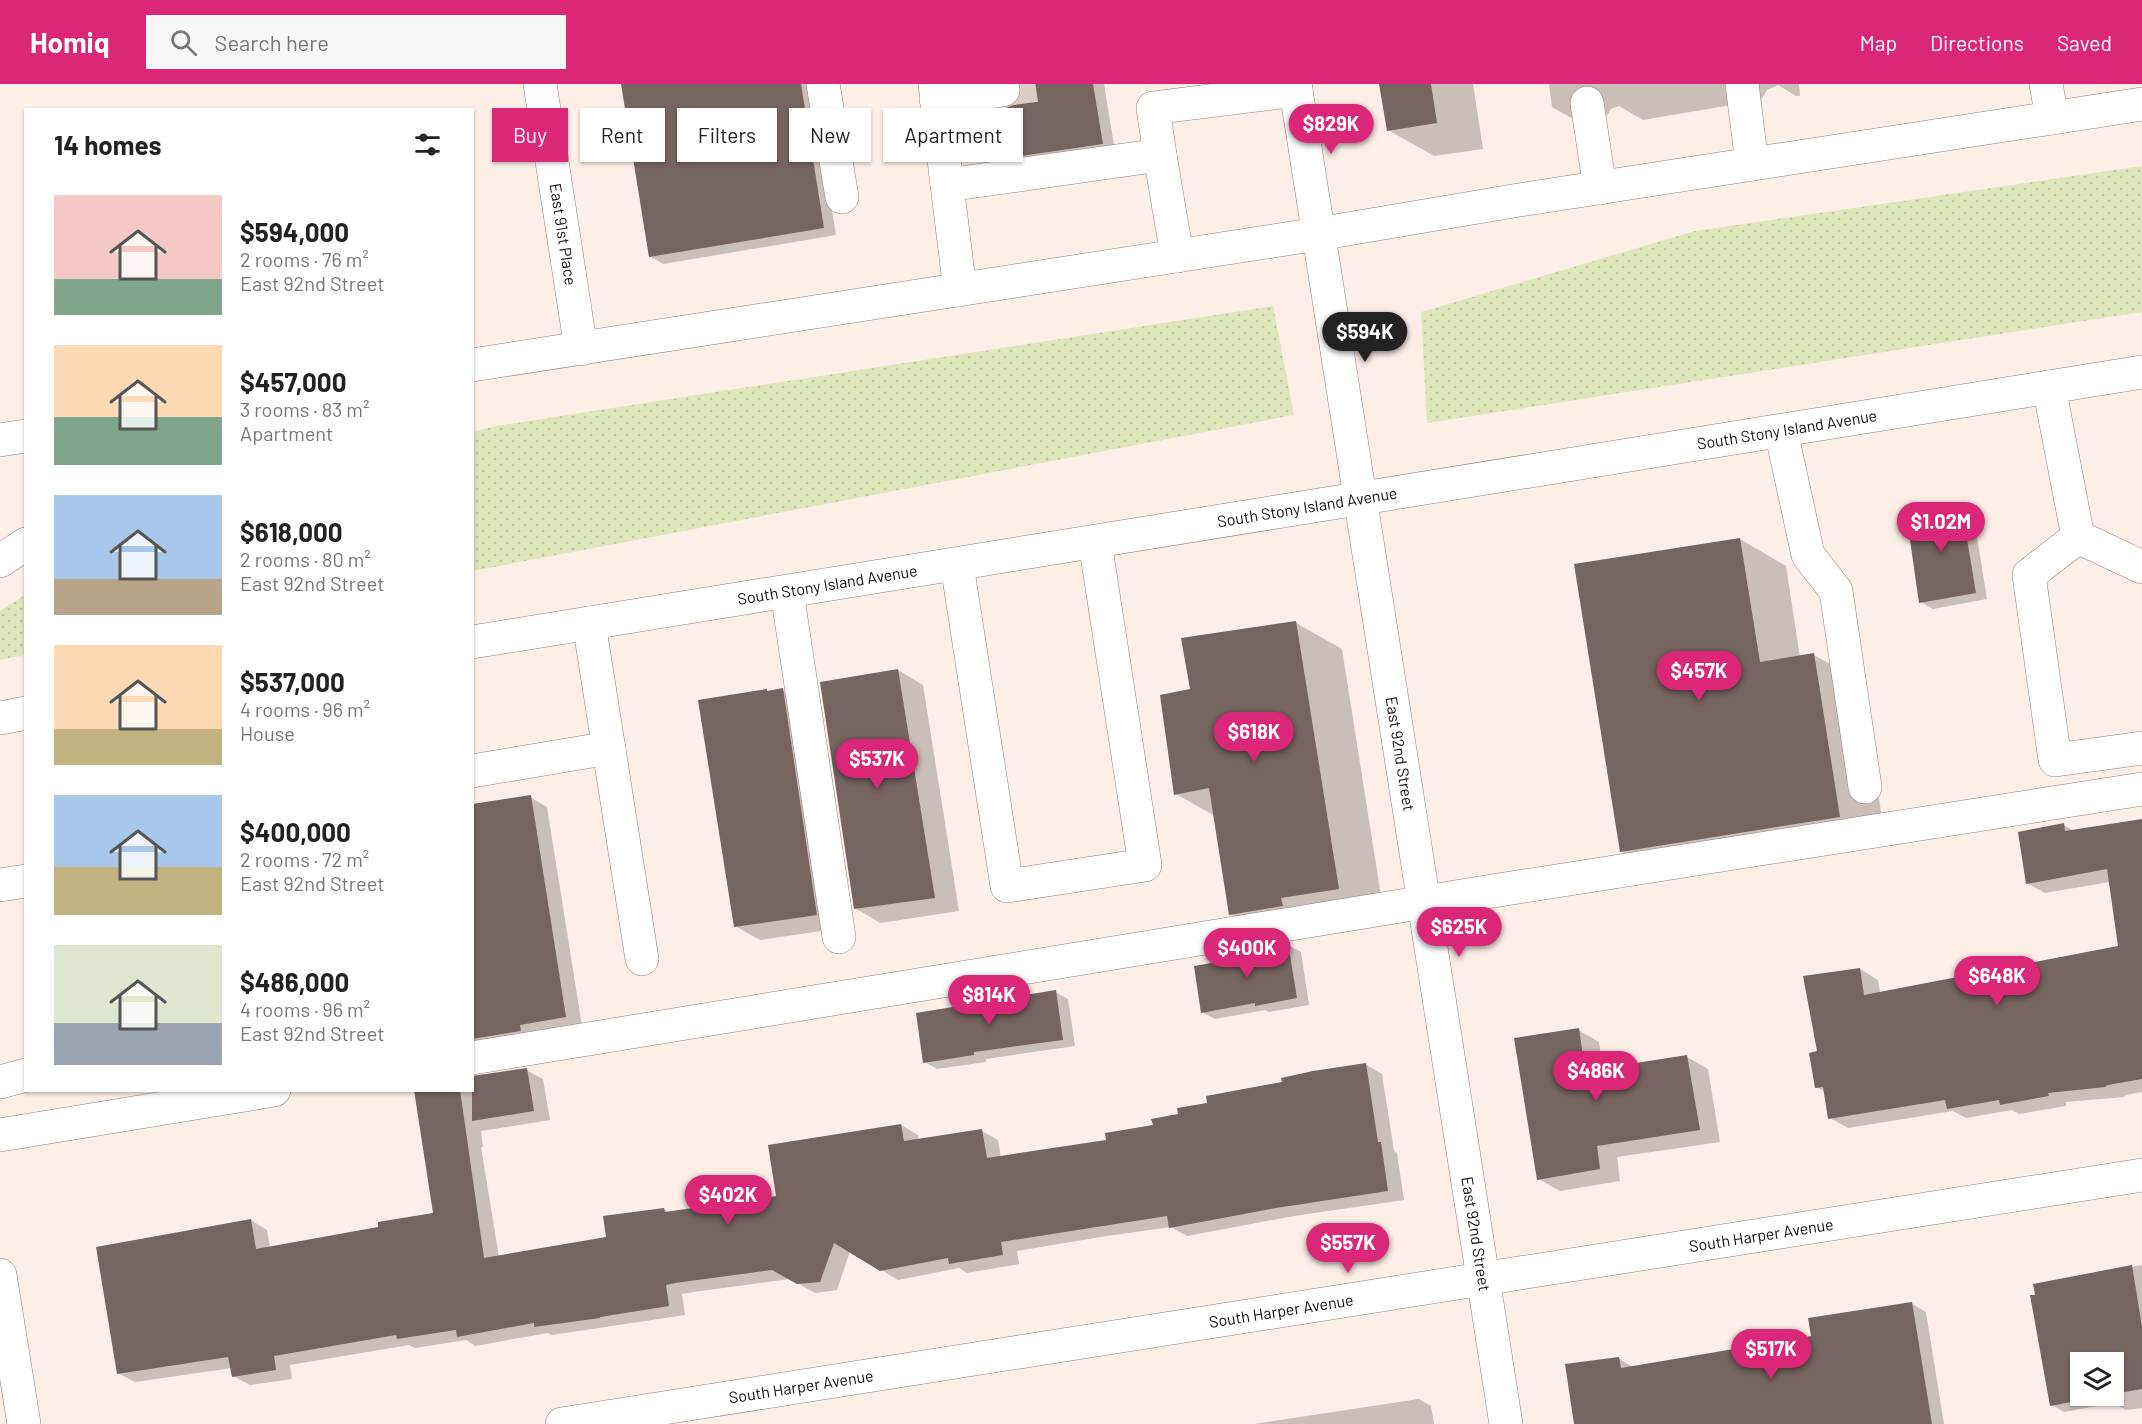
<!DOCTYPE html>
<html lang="en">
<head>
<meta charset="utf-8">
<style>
	:root { --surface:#fff; --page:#f6f6f6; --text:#222; --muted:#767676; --accent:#db2777 }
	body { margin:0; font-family:Barlow,sans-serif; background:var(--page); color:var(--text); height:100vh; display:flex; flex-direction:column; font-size:22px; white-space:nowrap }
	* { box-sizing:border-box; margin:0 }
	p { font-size:20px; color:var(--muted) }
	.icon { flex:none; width:33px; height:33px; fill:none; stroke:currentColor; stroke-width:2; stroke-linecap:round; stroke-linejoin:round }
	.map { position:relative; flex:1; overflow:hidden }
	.drawer { position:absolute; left:24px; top:24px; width:450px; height:984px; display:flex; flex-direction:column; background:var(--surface); border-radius:0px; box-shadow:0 2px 4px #0004 }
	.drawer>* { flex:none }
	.hud { position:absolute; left:492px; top:24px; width:570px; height:54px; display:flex; gap:12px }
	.fabs { position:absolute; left:2070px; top:1268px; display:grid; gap:12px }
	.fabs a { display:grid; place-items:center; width:54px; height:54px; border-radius:0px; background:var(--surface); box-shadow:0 2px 4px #0004; font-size:30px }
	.price { position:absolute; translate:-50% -51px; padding:0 14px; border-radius:21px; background:var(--accent); color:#fff; font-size:20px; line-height:39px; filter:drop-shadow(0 2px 3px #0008) }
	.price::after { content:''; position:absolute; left:50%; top:36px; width:18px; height:14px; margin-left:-9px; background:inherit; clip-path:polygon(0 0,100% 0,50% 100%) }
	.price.active { background:#222; color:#fff }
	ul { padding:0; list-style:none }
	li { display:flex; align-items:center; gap:18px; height:150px; padding:0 30px }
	li span { display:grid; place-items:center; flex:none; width:168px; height:120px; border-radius:0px; color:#555 }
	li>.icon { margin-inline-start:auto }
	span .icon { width:72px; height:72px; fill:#fffc; stroke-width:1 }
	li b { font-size:26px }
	h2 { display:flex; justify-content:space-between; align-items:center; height:72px; padding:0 30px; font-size:26px }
	.tag { padding:0 21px; border-radius:0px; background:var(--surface); box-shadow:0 2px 4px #0004; font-size:21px; line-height:54px }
	.tag.active { background:var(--accent); color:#fff }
	header { display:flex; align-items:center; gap:36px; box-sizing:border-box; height:84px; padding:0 30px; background:var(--accent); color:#fff }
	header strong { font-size:28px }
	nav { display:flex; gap:33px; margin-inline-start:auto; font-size:21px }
	.search { width:420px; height:54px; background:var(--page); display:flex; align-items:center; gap:15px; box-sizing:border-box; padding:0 21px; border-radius:0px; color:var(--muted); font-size:22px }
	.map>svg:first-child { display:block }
	.grass { fill:url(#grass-dots) }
	.shadow { fill:#0003; fill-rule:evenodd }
	.building { fill:#756460 }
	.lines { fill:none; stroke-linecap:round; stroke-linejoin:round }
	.minor-tunnel { stroke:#daccc7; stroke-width:33; stroke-dasharray:33 16; stroke-linecap:butt }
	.minor-casing { stroke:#918079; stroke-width:34 }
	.highway-casing { stroke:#918079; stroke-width:34 }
	.minor { stroke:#fff; stroke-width:33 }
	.highway { stroke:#fff; stroke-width:33 }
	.labels { text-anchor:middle; stroke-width:4.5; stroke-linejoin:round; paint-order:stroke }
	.street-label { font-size:16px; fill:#130d0a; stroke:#fdeee8 }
</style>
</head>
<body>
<header>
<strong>Homiq</strong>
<div class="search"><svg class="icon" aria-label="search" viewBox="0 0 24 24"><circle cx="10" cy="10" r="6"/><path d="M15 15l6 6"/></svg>Search here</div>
<nav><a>Map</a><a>Directions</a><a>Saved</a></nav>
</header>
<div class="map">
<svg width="2142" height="1340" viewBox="0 0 2142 1340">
	<defs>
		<pattern id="grass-dots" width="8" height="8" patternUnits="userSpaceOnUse" patternTransform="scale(1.5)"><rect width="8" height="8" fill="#dde7bb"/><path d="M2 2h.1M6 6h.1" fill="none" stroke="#bdc59f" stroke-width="1.8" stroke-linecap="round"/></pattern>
	</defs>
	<rect width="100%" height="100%" fill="#fdeee8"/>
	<g class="grass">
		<path d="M2142 82V228L1427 339 1421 228 1695 147Z"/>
		<path d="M1273 222 1294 331 473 487V348L496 342Z"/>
		<path d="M25 511V571L0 576V527Z"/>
	</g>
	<g class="shadow">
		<path d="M622 0H811L836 151 663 180 650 172Z"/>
		<path d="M1022 0H1104L1115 67 1028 79 1016 72V22L1021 14Z"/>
		<path d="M1381 0H1473L1483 65 1434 72 1388 46Z"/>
		<path d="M1549 0H1799L1800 12H1796L1778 1 1767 6 1761 16 1643 36 1619 22 1611 25 1606 33 1589 44 1552 23Z"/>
		<path d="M1960 420 1973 428 1987 515 1933 525 1921 518Z"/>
		<path d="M1740 455 1786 482 1800 573 1814 571 1860 597 1886 759 1667 794 1621 767Z"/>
		<path d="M1296 539 1342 565 1384 831 1276 857 1230 830 1215 732 1176 710Z"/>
		<path d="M898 586 923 601 959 827 880 839 855 824Z"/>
		<path d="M766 606 769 608 782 606 807 620 841 844 760 856 735 842Z"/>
		<path d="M530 713 547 723 582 942 472 975V722Z"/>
		<path d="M2142 738V1008L2126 1011 2124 1013 2066 1018V1022L2019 1030 2012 1026 1966 1034 1953 1027 1848 1044 1830 1034 1826 1008 1816 1003 1819 968 1860 885 1878 896 1880 909 2119 863 2110 798 2045 809 2027 799 2064 741 2074 747Z"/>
		<path d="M1288 861 1301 868 1309 921 1269 928 1265 926 1215 935 1202 928 1237 876Z"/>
		<path d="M1055 908 1068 915 1075 962 986 975V978L937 985 925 978Z"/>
		<path d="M1578 946 1599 958 1603 985 1687 973 1708 985 1720 1058 1617 1073 1620 1097 1560 1107 1539 1095Z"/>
		<path d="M1365 980 1382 990 1394 1067 1397 1069 1404 1116 1294 1132 1187 1152 1171 1143 1107 1152 1017 1167 1019 1180 967 1189 959 1184 898 1196 850 1167 837 1206 815 1209 790 1195 693 1208 682 1210 685 1231 552 1251 548 1249 475 1262 466 1256 415 1264 409 1261 290 1281 292 1295 250 1301 233 1292 232 1284 135 1298 118 1289 251 1136 267 1146 270 1164 380 1144 434 1131 415 1006H472L526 986 543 995 550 1036 481 1047 483 1063H481L499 1173 607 1154 664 1125 670 1129 778 1113 901 1041 918 1051V1056L982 1047 998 1056 1001 1074 1108 1057 1154 1042 1209 1021 1284 999Z"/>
		<path d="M2142 1181V1324L2126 1326 2113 1319 2064 1328 2052 1321 2035 1201ZM2080 1278H2114V1311H2080Z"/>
		<path d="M1912 1220 1926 1228 1944 1340H1576L1619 1275 1633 1283 1813 1253Z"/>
		<path d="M1419 1315 1431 1322 1434 1340H1254Z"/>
	</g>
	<g class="building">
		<path d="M621 0H801L824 144 649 173Z"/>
		<path d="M1020 0H1093L1103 60 1014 73 1006 24 1015 20 1020 14Z"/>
		<path d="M1379 0H1431L1437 39 1387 47Z"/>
		<path d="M1961 419 1976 509 1919 519 1906 428Z"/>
		<path d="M1740 454 1760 578 1814 569 1840 733 1620 768 1574 480Z"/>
		<path d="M1296 537 1339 805 1281 814 1283 822 1229 831 1209 704 1174 711 1160 611 1190 605 1181 554Z"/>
		<path d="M898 585 935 814 854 825 820 598Z"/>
		<path d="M783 604 817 831 734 843 698 616 767 605V607Z"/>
		<path d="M531 711 566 933 520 941 521 947 472 955V720Z"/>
		<path d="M2142 735V995L2108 1001 2105 1003 2048 1009 2049 1012 2000 1021 1999 1016 1947 1025 1945 1016 1828 1035 1823 1003 1815 1004 1809 969 1817 967 1803 892 1860 884 1864 911 2118 862 2107 785 2026 800 2018 748 2064 739 2065 747Z"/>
		<path d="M1288 859 1297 914 1255 922V919L1201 929 1194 882 1235 875 1234 868Z"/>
		<path d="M1056 906 1063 956 974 968V971L923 979 916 929Z"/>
		<path d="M1579 944 1585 987 1687 971 1700 1046 1597 1062 1600 1085 1537 1096 1514 954Z"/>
		<path d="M1366 979 1378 1058H1381L1388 1107 1276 1124 1169 1144 1167 1132 1090 1144 1001 1158 1003 1171 949 1180 948 1174 880 1187 834 1159 820 1198 797 1200 772 1186 675 1199 666 1201 669 1222 600 1233V1234L534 1243V1239L457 1253 456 1246 397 1255 396 1251 274 1272 276 1286 232 1293 228 1273 117 1290 96 1163 251 1135 256 1165 378 1143V1138L433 1129 414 1006H460L484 1174 606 1153 603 1132 664 1124 665 1128 776 1112 768 1061 901 1040 904 1057 982 1045 987 1074 1106 1056 1105 1049 1153 1041 1151 1035 1178 1030 1177 1024 1207 1019 1206 1012 1282 998 1281 994 1313 987Z"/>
		<path d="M527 984 534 1027 472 1037V992Z"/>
		<path d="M2132 1181 2142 1243V1305L2114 1310V1278H2080V1311H2109L2050 1322 2030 1211H2035L2033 1200Z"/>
		<path d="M1912 1218 1932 1340H1574L1565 1280 1619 1273 1621 1284 1811 1252 1808 1234Z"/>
	</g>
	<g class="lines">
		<path class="minor-tunnel" d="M1003 6 1045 0"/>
		<defs>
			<g id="minor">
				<path id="s1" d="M540 0 581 265"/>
				<path d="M823 0 842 113"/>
				<path d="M935 0 947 101"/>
				<path id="s2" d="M1295 0 1506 1340"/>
				<path d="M1742 0 1752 80"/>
				<path d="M2046 0 2052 34"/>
				<path d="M936 15 1003 6"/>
				<path d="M1587 19 1600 104"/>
				<path d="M1160 71 1153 24 1296 6"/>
				<path d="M960 206 947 101 1160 71 1177 172"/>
				<path d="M2049 303 2078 453"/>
				<path d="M1781 347 1808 471 1836 507 1865 703"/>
				<path d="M2078 453 2029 491 2055 676 2142 664"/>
				<path d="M2078 453 2142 483"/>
				<path d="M957 481 1007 802 1145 781 1095 458"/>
				<path d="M787 508 839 853"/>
				<path d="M589 539 642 875"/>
				<path d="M472 687 609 664"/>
				<path d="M0 801 26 797"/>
				<path d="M472 974 1480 809 2142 705"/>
				<path d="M0 998 26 991"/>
				<path d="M0 1051 274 1006"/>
				<path d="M0 1191 24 1340"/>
				<path id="s3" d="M562 1340 2142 1091"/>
			</g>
			<g id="highway">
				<path d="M472 281 1318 150 1519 116 2142 20"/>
				<path d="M0 356 26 352"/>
				<path d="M0 477 26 460"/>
				<path id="s4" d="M472 558 2142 288"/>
				<path d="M0 634 26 629"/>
			</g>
		</defs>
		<use href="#minor" class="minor-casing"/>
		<use href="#highway" class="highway-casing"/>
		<use href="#minor" class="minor"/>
		<use href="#highway" class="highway"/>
	</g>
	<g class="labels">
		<g class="street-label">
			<text dy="6" stroke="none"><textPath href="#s1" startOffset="152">East 91st Place</textPath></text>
			<text dy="6" stroke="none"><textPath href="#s4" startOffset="1332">South Stony Island Avenue</textPath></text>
			<text dy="6" stroke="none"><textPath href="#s4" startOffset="846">South Stony Island Avenue</textPath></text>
			<text dy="6" stroke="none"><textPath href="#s4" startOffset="360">South Stony Island Avenue</textPath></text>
			<text dy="6" stroke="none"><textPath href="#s2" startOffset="678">East 92nd Street</textPath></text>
			<text dy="6" stroke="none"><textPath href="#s2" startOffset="1164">East 92nd Street</textPath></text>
			<text dy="6" stroke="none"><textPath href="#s3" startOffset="1214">South Harper Avenue</textPath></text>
			<text dy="6" stroke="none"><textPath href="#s3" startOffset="728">South Harper Avenue</textPath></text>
			<text dy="6" stroke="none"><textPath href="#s3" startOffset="242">South Harper Avenue</textPath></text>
		</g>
	</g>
</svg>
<div class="fabs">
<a><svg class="icon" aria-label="layers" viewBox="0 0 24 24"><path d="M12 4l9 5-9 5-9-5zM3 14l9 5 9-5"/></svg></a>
</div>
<b class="price" style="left:1331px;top:71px">$829K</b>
<b class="price active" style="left:1365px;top:279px">$594K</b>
<b class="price" style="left:1941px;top:469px">$1.02M</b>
<b class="price" style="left:1699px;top:618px">$457K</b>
<b class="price" style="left:1254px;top:679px">$618K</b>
<b class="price" style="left:877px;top:706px">$537K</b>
<b class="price" style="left:1459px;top:874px">$625K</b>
<b class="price" style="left:1247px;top:895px">$400K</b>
<b class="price" style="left:1997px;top:923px">$648K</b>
<b class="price" style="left:989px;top:942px">$814K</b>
<b class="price" style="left:1596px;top:1018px">$486K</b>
<b class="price" style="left:728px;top:1142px">$402K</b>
<b class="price" style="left:1348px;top:1190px">$557K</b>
<b class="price" style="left:1771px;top:1296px">$517K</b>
<div class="hud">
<a class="tag active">Buy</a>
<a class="tag">Rent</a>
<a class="tag">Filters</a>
<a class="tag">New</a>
<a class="tag">Apartment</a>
</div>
<section class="drawer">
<h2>14 homes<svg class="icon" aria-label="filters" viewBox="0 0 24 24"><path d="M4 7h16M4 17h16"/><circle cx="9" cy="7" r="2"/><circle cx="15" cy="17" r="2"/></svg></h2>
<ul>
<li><span style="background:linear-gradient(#f6c9c9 70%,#7fa58c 0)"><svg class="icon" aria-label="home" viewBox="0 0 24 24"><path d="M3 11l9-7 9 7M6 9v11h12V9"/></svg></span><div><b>$594,000</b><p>2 rooms · 76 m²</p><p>East 92nd Street</p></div></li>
<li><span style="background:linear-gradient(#ffd9b3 60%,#7fa58c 0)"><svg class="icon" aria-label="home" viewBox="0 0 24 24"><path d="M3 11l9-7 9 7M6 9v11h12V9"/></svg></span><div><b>$457,000</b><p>3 rooms · 83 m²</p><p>Apartment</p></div></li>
<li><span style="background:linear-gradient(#a9c7e8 70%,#b9a48a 0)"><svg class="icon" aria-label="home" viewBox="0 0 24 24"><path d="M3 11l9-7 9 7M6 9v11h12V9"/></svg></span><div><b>$618,000</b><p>2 rooms · 80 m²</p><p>East 92nd Street</p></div></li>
<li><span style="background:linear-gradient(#ffd9b3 70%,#c2b280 0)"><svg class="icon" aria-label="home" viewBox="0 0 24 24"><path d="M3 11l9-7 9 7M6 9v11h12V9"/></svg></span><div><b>$537,000</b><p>4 rooms · 96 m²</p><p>House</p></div></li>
<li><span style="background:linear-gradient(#a9c7e8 60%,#c2b280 0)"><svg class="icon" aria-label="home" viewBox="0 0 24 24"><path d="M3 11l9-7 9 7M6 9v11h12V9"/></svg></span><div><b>$400,000</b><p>2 rooms · 72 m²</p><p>East 92nd Street</p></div></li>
<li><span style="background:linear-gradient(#dfe7d0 65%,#9aa5b1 0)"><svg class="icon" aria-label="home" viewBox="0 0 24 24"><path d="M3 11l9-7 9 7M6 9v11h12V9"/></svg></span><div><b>$486,000</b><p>4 rooms · 96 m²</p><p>East 92nd Street</p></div></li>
</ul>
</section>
</div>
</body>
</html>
